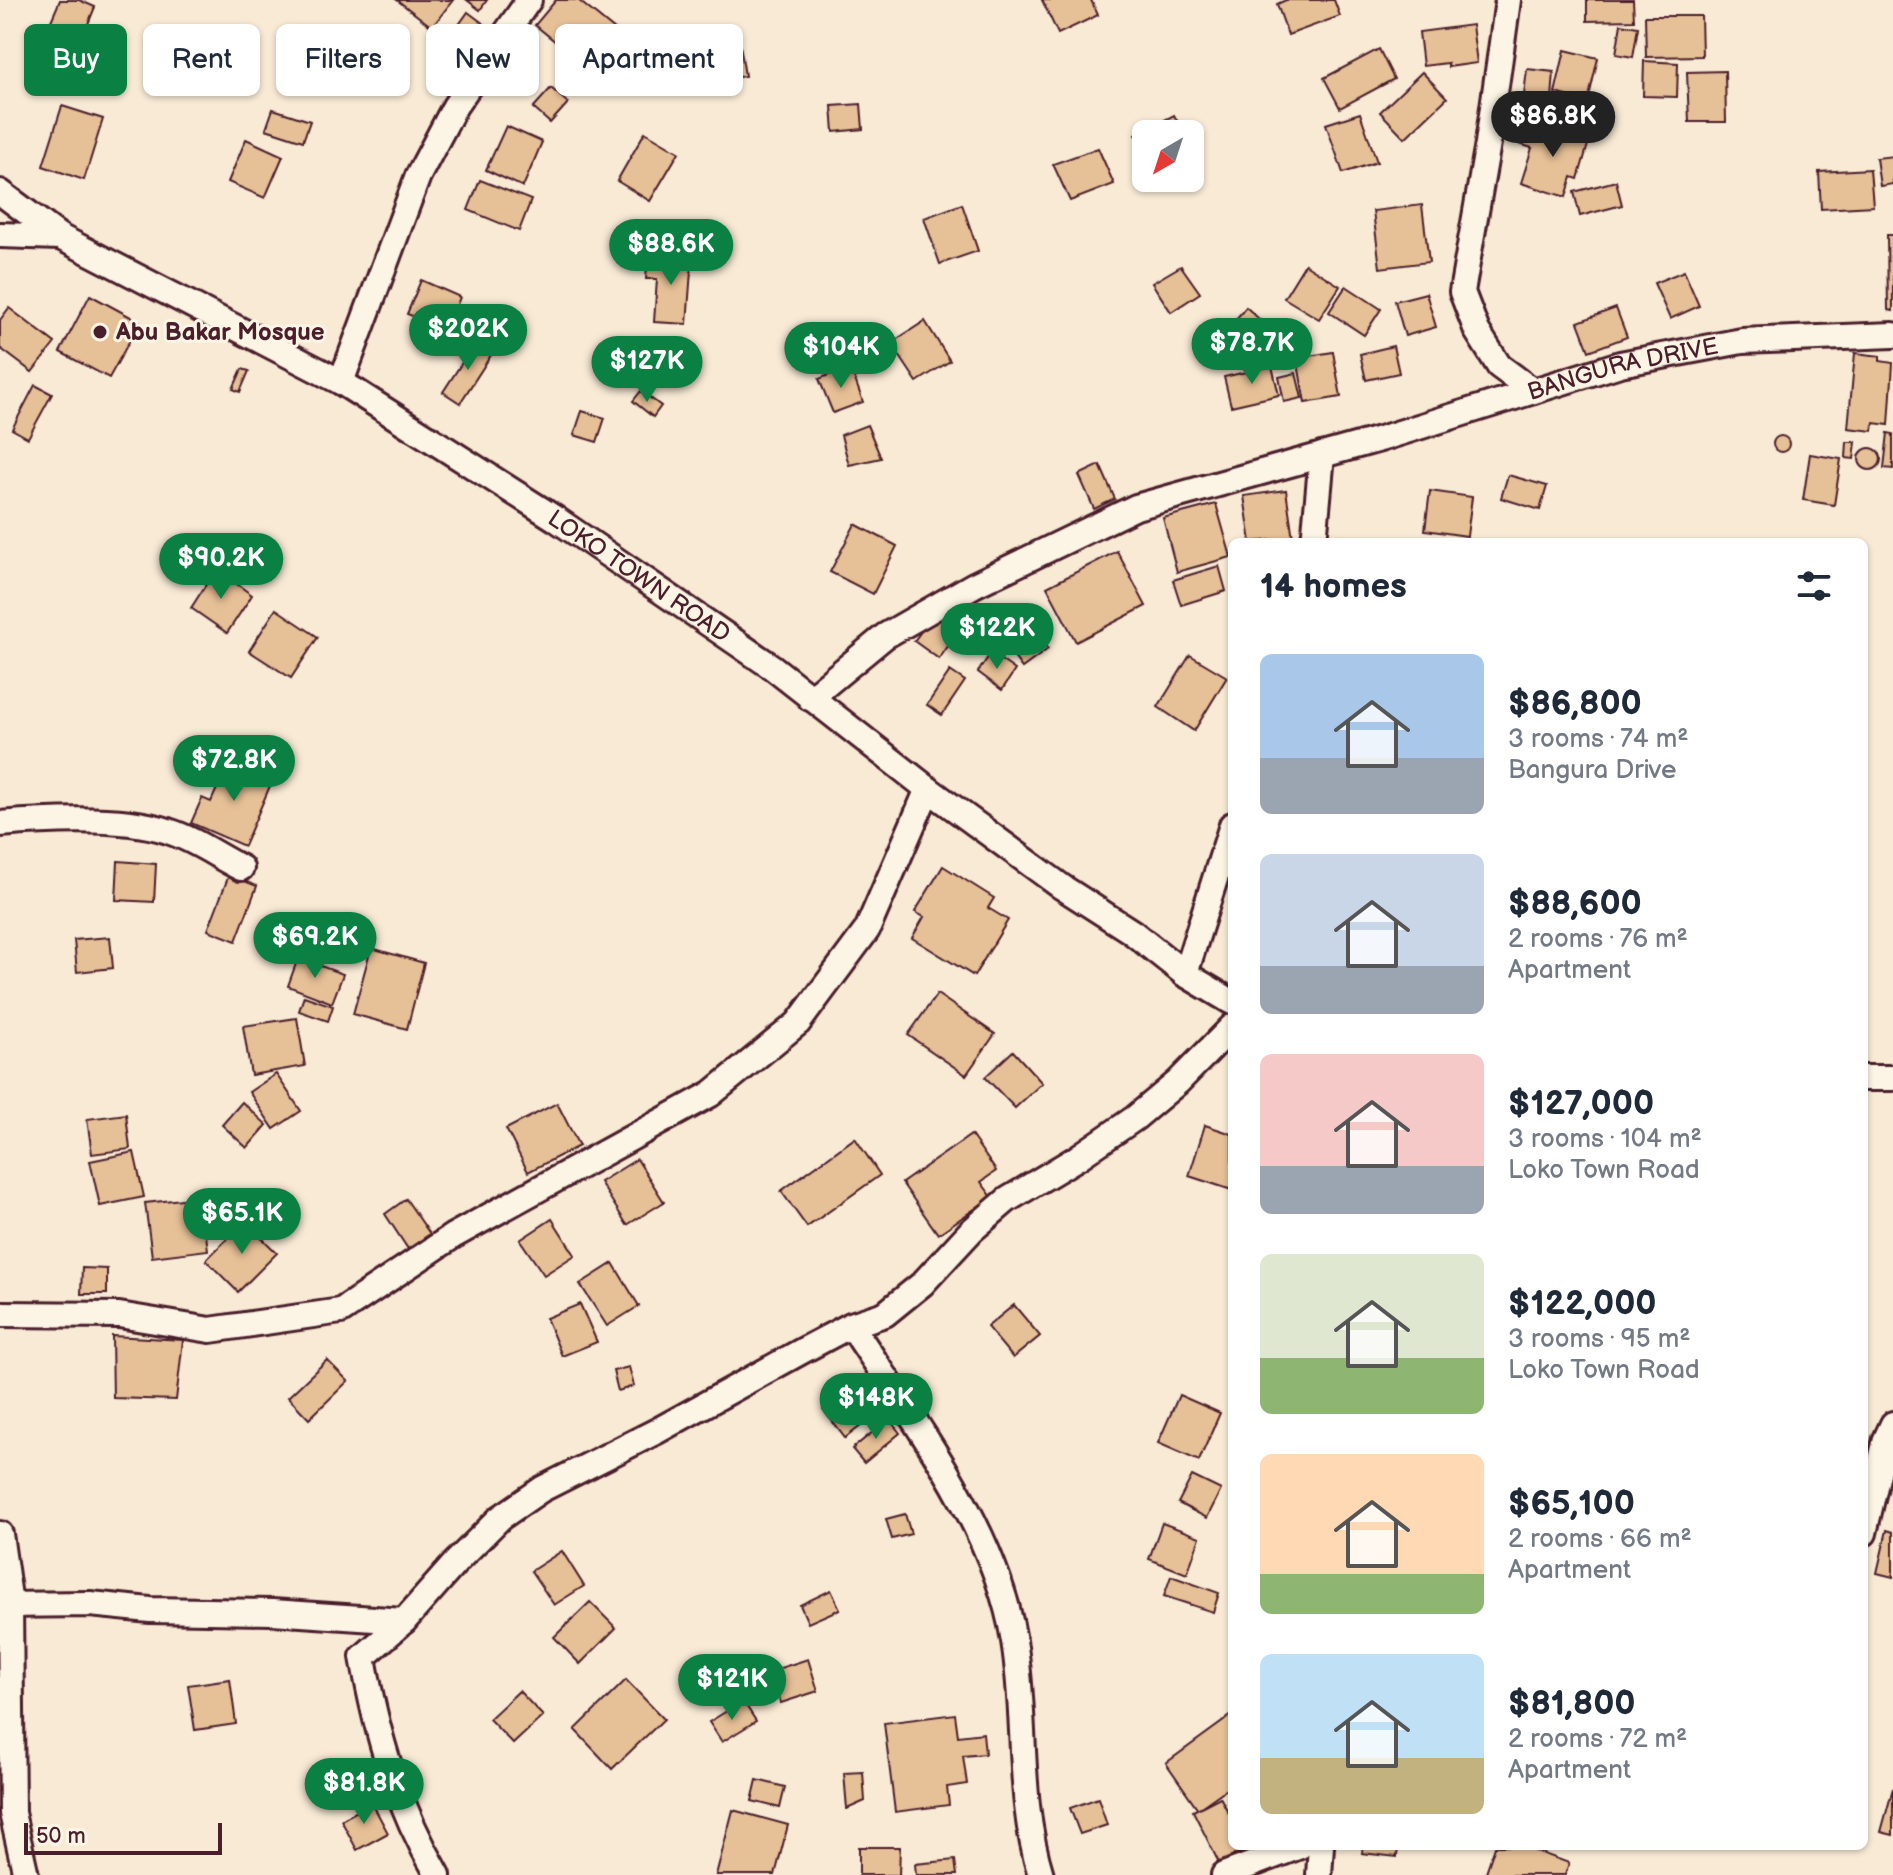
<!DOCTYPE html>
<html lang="en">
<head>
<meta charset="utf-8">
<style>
	:root { --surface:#fff; --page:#f6f6f7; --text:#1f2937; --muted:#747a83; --accent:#0b8043 }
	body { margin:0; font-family:"Balsamiq Sans",sans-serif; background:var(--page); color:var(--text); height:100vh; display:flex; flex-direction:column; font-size:30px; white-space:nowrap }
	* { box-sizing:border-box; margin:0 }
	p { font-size:26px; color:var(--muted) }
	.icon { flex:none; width:44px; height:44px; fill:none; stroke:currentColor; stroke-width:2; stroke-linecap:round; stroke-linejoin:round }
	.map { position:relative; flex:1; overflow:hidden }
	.drawer { position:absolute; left:1228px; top:538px; width:640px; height:1312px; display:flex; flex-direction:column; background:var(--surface); border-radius:12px; box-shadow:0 2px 6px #0004 }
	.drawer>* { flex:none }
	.banner { position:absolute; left:24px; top:24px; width:760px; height:72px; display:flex; gap:16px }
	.needle { width:52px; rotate:219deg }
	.controls { position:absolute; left:1132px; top:120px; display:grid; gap:16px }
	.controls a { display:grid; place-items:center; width:72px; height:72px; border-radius:12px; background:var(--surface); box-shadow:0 2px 6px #0004; font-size:40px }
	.scale { position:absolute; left:24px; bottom:20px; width:198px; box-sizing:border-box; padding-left:8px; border:4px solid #4a1f2b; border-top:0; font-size:22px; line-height:28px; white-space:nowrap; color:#4a1f2b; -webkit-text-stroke:6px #fcf5e5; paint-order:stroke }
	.price { position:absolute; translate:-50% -68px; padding:0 18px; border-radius:28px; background:var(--accent); color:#fff; font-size:26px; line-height:52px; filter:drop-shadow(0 2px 4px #0008) }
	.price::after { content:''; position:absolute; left:50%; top:48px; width:24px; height:18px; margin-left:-12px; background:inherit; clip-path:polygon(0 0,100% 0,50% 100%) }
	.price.current { background:#222; color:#fff }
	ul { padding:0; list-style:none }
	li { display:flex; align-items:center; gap:24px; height:200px; padding:0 32px }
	li span { display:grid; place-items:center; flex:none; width:224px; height:160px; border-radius:12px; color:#555 }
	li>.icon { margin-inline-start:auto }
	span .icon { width:96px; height:96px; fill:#fffc; stroke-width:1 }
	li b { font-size:34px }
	h2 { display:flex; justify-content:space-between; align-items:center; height:96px; padding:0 32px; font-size:34px }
	.chip { padding:0 28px; border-radius:12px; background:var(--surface); box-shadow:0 2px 6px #0004; font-size:28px; line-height:72px }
	.chip.current { background:var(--accent); color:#fff }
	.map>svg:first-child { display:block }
	.building { fill:#e6c097; stroke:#4a1f2b; stroke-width:2 }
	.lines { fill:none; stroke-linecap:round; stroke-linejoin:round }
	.minor-casing { stroke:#4a1f2b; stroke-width:30 }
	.minor { stroke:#fcf5e5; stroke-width:24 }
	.poi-dot { fill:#4a1f2b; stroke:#fcf5e5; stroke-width:3 }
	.labels { text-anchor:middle; stroke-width:6; stroke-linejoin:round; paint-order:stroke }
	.poi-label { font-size:24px; font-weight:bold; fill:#4a1f2b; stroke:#fcf5e5; text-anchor:start }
	.street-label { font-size:24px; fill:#4a1f2b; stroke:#fcf5e5 }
</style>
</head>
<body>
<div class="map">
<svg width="1893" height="1875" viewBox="0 0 1893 1875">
	<rect width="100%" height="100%" fill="#f8ead5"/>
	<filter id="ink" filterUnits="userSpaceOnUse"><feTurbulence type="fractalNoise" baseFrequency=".0125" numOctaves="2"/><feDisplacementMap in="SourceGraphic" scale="16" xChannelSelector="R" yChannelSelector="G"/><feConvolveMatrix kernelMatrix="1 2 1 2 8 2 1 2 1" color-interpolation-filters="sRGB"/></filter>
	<g filter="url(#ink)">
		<g class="building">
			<path d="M60 0H79L95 7 72 63 39 49Z"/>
			<path d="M397 0H453L432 27Z"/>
			<path d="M467 0H487L480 10Z"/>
			<path d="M556 0H578L632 44 603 80 535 25Z"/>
			<path d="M1042 0H1091L1098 15 1058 34Z"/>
			<path d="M1286 0H1334L1340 16 1288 35 1277 4Z"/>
			<path d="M1587 0H1633L1634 20 1587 21Z"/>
			<path d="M468 12 484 24 468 47 451 36Z"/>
			<path d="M1645 16H1701L1702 56 1646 57Z"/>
			<path d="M1621 24 1638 27 1633 57 1616 54Z"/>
			<path d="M1472 25 1477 63 1448 67V63L1423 66 1419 32Z"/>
			<path d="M739 38 745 76 708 82 702 44Z"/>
			<path d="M1379 49 1394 79 1340 108 1324 78Z"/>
			<path d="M1565 50 1598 58 1588 101 1555 93Z"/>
			<path d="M1644 61 1678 63 1677 97 1643 96Z"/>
			<path d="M1527 69 1554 72 1552 98 1524 95Z"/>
			<path d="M1725 71 1726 122H1689L1687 72Z"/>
			<path d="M1422 72 1447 98 1405 138 1380 112Z"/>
			<path d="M551 88 568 103 550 123 533 108Z"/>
			<path d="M861 104 863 129 834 132 832 106Z"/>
			<path d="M62 106 103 119 84 180 43 166Z"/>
			<path d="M273 109 310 121 303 141 266 129Z"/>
			<path d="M1360 113 1377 162 1343 173 1326 124Z"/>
			<path d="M1174 115 1184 134H1146V154L1136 135Z"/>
			<path d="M1539 122 1589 141 1578 179 1572 177 1566 197 1521 183 1532 148 1519 144 1523 132 1535 136Z"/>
			<path d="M506 126 542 142 523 187 486 170Z"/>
			<path d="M645 132 679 152 650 201 617 181Z"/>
			<path d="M246 139 283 156 265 198 228 182Z"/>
			<path d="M1098 148 1114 184 1070 201 1053 164Z"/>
			<path d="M1893 156V184L1880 186 1876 158Z"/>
			<path d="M1870 169 1873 206 1821 209 1819 172Z"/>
			<path d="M480 180 531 200 519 231 468 210Z"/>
			<path d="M1616 181 1622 205 1580 216 1574 192Z"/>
			<path d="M962 204 978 251 940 264 924 218Z"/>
			<path d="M1422 205 1429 262 1380 268 1373 211Z"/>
			<path d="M1887 235H1893V311L1888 310Z"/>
			<path d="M648 254 692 257 687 324 654 322 657 279H646Z"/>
			<path d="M1305 264 1340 286 1319 319 1284 298Z"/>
			<path d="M1181 266 1200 293 1171 312 1152 283Z"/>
			<path d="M1684 271 1699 306 1670 319 1654 283Z"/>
			<path d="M421 280 460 297 455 310 464 314 456 334 442 328 439 336 420 328 423 320 407 314Z"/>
			<path d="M1346 286 1381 309 1364 335 1329 312Z"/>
			<path d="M1426 293 1436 327 1405 336 1395 301Z"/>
			<path d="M90 295 140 322 109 378 60 352Z"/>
			<path d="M1246 307 1269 328 1259 340 1236 319Z"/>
			<path d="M9 308 55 343 32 372 0 348V320Z"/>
			<path d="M1616 308 1627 337 1589 351 1578 322Z"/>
			<path d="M925 321 950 361 917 382 891 343Z"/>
			<path d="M476 341 493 352 460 403 443 392Z"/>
			<path d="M654 342H679V364L654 363Z"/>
			<path d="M1393 346 1399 373 1366 380 1360 354Z"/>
			<path d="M1333 352 1341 397 1305 403 1297 358Z"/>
			<path d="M1855 353 1880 356V361L1893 363 1889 425 1874 423 1873 431 1848 428Z"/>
			<path d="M850 366 863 402 833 413 819 379Z"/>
			<path d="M1272 366 1279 395 1231 406 1224 377Z"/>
			<path d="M242 369 249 371 240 392 233 389Z"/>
			<path d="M1296 373 1302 398 1284 402 1279 377Z"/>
			<path d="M35 385 52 394 28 438 12 429Z"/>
			<path d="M641 391 661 406 653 417 633 401Z"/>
			<path d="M582 411 605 418 597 442 574 435Z"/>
			<path d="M867 425 881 458 849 465 841 435Z"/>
			<path d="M1888 433 1893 434V469L1884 468Z"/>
			<circle cx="1781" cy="444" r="8"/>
			<path d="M1847 442H1856L1854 459 1846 458Z"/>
			<circle cx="1870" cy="459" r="11"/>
			<path d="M1810 454 1841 459 1834 505 1803 500Z"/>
			<path d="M1100 465 1115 499 1094 509 1079 475Z"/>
			<path d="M1508 475 1547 486 1540 510 1501 498Z"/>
			<path d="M1286 490 1293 538 1251 542 1244 496Z"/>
			<path d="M1430 491 1472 497 1467 536 1425 530Z"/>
			<path d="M1216 504 1231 557 1177 572 1163 518Z"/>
			<path d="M855 524 897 546 873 594 830 572Z"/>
			<path d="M1117 551 1146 606 1076 642 1047 587Z"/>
			<path d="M1219 566 1226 591 1181 605 1173 580Z"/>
			<path d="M216 569 252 595 227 633 191 608Z"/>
			<path d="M276 609 318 637 291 678 249 651Z"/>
			<path d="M934 614 958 632 939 659 914 641Z"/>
			<path d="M1026 619 1048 649 1022 668 1000 638Z"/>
			<path d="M991 653 1015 670 1002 690 978 672Z"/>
			<path d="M1190 655 1227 677 1194 731 1158 707Z"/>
			<path d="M950 671 965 681 942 715 927 705Z"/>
			<path d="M230 759 273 779 244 846 191 823 202 798 211 802Z"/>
			<path d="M118 861 156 864 154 902 116 900Z"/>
			<path d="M943 866 994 898 988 908 1008 920 974 976 912 938 924 917 915 912Z"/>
			<path d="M229 875 257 886 236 941 208 930Z"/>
			<path d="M110 937 113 968 77 972 74 940Z"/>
			<path d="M371 948 424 963 407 1029 353 1014Z"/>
			<path d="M298 958 343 974 332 1003 288 986Z"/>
			<path d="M937 994 995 1034 966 1075 908 1035Z"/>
			<path d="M304 996 333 1006 328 1021 299 1011Z"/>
			<path d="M297 1018 305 1066 251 1075 243 1026Z"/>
			<path d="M1013 1051 1042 1083 1015 1108 985 1077Z"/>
			<path d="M276 1074 301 1111 274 1129 249 1092Z"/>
			<path d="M242 1102 267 1125 247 1148 222 1125Z"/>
			<path d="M557 1103 579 1146 528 1172 506 1129Z"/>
			<path d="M126 1114 130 1149 92 1154 87 1119Z"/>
			<path d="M1205 1125 1232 1134V1190L1189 1176Z"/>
			<path d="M971 1135 996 1171 981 1182 992 1197 938 1234 902 1183Z"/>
			<path d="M855 1138 880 1175 807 1227 781 1191Z"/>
			<path d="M134 1152 144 1197 100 1206 90 1161Z"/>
			<path d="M637 1159 664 1202 627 1225 600 1182Z"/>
			<path d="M201 1197 208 1250 152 1257 145 1203Z"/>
			<path d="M406 1199 430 1234 408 1249 385 1214Z"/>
			<path d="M552 1219 575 1255 544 1275 520 1240Z"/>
			<path d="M245 1221 277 1253 238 1292 206 1260Z"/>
			<path d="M613 1263 639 1306 607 1326 580 1284Z"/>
			<path d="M82 1268 107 1269V1294H81Z"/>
			<path d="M580 1304 597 1342 562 1356 546 1318Z"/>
			<path d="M1014 1305 1040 1336 1013 1358 987 1327Z"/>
			<path d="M112 1336 183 1340 176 1400 113 1398Z"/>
			<path d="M327 1360 348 1381 309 1419 288 1397Z"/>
			<path d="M629 1367 634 1386 618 1391 613 1371Z"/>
			<path d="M852 1387 874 1416 845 1438 823 1409Z"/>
			<path d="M1179 1395 1220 1413 1199 1461 1158 1443Z"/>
			<path d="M889 1419 900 1433 864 1463 852 1449Z"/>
			<path d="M1192 1476 1221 1490 1207 1518 1178 1503Z"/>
			<path d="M905 1514 911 1534 892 1539 886 1519Z"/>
			<path d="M1162 1523 1200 1537 1187 1574 1149 1559Z"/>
			<path d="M1887 1530 1893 1532V1577L1877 1573Z"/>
			<path d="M562 1551 584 1586 554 1605 531 1571Z"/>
			<path d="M1171 1576 1219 1593 1213 1612 1164 1596Z"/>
			<path d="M831 1590 840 1609 808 1623 800 1605Z"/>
			<path d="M590 1602 616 1628 580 1664 554 1637Z"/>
			<path d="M808 1659 818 1691 781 1703 771 1671Z"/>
			<path d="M230 1679 236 1724 195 1730 188 1685Z"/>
			<path d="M626 1680 664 1719 612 1769 575 1730Z"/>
			<path d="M519 1691 543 1716 513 1744 489 1719Z"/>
			<path d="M743 1701 756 1721 722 1742 709 1722Z"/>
			<path d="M955 1714 958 1736 983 1733 985 1754 963 1756 967 1784 947 1787 949 1805 895 1812 884 1723Z"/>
			<path d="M1232 1715V1785L1198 1809 1166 1763Z"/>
			<path d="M863 1772 865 1801 847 1809 844 1773Z"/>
			<path d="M757 1780 785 1787 780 1808 752 1801Z"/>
			<path d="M1893 1788V1835L1881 1832Z"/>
			<path d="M1220 1797 1232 1819V1846H1246L1248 1848 1219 1863 1193 1811Z"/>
			<path d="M1098 1798 1107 1825 1080 1834 1070 1808Z"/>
			<path d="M372 1803 388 1833 357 1850 341 1820Z"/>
			<path d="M733 1810 788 1825 775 1875H716Z"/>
			<path d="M1363 1846H1398L1397 1857 1362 1853Z"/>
			<path d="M1495 1846H1531L1530 1849 1569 1863 1565 1875H1485Z"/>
			<path d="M859 1847H900L899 1875H859Z"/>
			<path d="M955 1860 957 1875H916L915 1864Z"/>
		</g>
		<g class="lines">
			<defs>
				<g id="minor">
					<path d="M1508 0 1488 143 1462 292 1477 331 1499 366 1533 391"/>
					<path d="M0 192 60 237"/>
					<path id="s1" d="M0 235 60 237 341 382 556 519 772 667 928 789 1062 887 1132 932 1185 974 1232 1002"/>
					<path d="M341 382 418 176 455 106 529 0"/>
					<path d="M1314 542 1322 455"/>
					<path id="s2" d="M810 698 885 636 974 585 1136 507 1380 439 1620 364 1742 341 1893 335"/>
					<path d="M0 824C47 820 124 816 168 831 194 839 217 856 241 868"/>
					<path d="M1185 974 1232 825"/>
					<path d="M1864 1078H1893"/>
					<path d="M0 1314 119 1315 210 1330 341 1311 453 1236 711 1094 798 1023 867 930 928 789"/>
					<path d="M851 1325C912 1419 996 1528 1014 1641 1027 1718 1017 1799 1041 1875"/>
					<path d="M1864 1533 1886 1439 1893 1424"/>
					<path d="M0 1534 10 1604 12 1813 26 1875"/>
					<path d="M0 1605 90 1604 150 1610 272 1612 404 1621"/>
					<path d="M438 1875C397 1805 377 1736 363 1657L404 1621 457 1561 500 1518 542 1489 657 1431 802 1351 851 1325 885 1314 922 1284 971 1231 1007 1200 1077 1158 1135 1118 1178 1082 1232 1027"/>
					<path d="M1224 1875 1300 1846"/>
					<path d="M1319 1875 1321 1846"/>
				</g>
			</defs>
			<use href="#minor" class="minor-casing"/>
			<use href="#minor" class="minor"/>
		</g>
	</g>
	<circle class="poi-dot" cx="100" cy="332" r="8"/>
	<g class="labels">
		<g class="poi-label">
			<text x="116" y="340">Abu Bakar Mosque</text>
		</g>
		<g class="street-label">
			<text dy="8" stroke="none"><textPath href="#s2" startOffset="886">BANGURA DRIVE</textPath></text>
			<text dy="8" stroke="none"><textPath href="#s1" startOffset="732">LOKO TOWN ROAD</textPath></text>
		</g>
	</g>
</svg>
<div class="controls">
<a><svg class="needle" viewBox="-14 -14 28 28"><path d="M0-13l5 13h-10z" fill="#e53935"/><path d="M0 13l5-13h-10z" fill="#747a83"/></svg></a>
</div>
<div class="scale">50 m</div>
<b class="price current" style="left:1553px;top:159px">$86.8K</b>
<b class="price" style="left:671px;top:287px">$88.6K</b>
<b class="price" style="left:468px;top:372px">$202K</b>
<b class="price" style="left:1252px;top:386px">$78.7K</b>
<b class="price" style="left:841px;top:390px">$104K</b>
<b class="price" style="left:647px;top:404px">$127K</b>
<b class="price" style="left:221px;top:601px">$90.2K</b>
<b class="price" style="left:997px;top:671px">$122K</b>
<b class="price" style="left:234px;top:803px">$72.8K</b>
<b class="price" style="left:315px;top:980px">$69.2K</b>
<b class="price" style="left:242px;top:1256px">$65.1K</b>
<b class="price" style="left:876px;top:1441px">$148K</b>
<b class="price" style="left:732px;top:1722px">$121K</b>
<b class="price" style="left:364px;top:1826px">$81.8K</b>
<div class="banner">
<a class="chip current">Buy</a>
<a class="chip">Rent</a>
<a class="chip">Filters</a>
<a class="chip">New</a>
<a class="chip">Apartment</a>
</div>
<section class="drawer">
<h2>14 homes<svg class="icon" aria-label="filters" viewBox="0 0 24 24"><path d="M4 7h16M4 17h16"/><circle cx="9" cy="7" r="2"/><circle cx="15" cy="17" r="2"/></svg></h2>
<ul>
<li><span style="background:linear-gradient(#a9c7e8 65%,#9aa5b1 0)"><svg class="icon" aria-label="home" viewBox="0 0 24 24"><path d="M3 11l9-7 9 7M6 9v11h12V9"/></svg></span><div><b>$86,800</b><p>3 rooms · 74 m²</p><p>Bangura Drive</p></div></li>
<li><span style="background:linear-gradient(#c9d6e8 70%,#9aa5b1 0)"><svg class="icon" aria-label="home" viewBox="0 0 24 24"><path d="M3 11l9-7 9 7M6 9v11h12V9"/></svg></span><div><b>$88,600</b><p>2 rooms · 76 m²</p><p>Apartment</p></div></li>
<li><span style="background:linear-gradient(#f6c9c9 70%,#9aa5b1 0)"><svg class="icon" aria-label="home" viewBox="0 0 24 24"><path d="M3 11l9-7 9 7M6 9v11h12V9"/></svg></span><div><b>$127,000</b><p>3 rooms · 104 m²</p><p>Loko Town Road</p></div></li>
<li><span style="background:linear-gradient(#dfe7d0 65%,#8fb573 0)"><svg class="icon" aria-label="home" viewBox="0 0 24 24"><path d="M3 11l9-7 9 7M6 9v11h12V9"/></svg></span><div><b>$122,000</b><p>3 rooms · 95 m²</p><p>Loko Town Road</p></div></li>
<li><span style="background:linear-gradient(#ffd9b3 75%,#8fb573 0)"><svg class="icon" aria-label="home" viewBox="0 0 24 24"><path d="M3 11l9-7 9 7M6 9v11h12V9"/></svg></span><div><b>$65,100</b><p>2 rooms · 66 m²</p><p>Apartment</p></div></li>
<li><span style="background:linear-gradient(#bfe0f5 65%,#c2b280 0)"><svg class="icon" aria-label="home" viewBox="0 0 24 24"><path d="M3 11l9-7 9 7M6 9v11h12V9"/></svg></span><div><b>$81,800</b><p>2 rooms · 72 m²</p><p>Apartment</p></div></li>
</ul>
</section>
</div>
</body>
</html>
